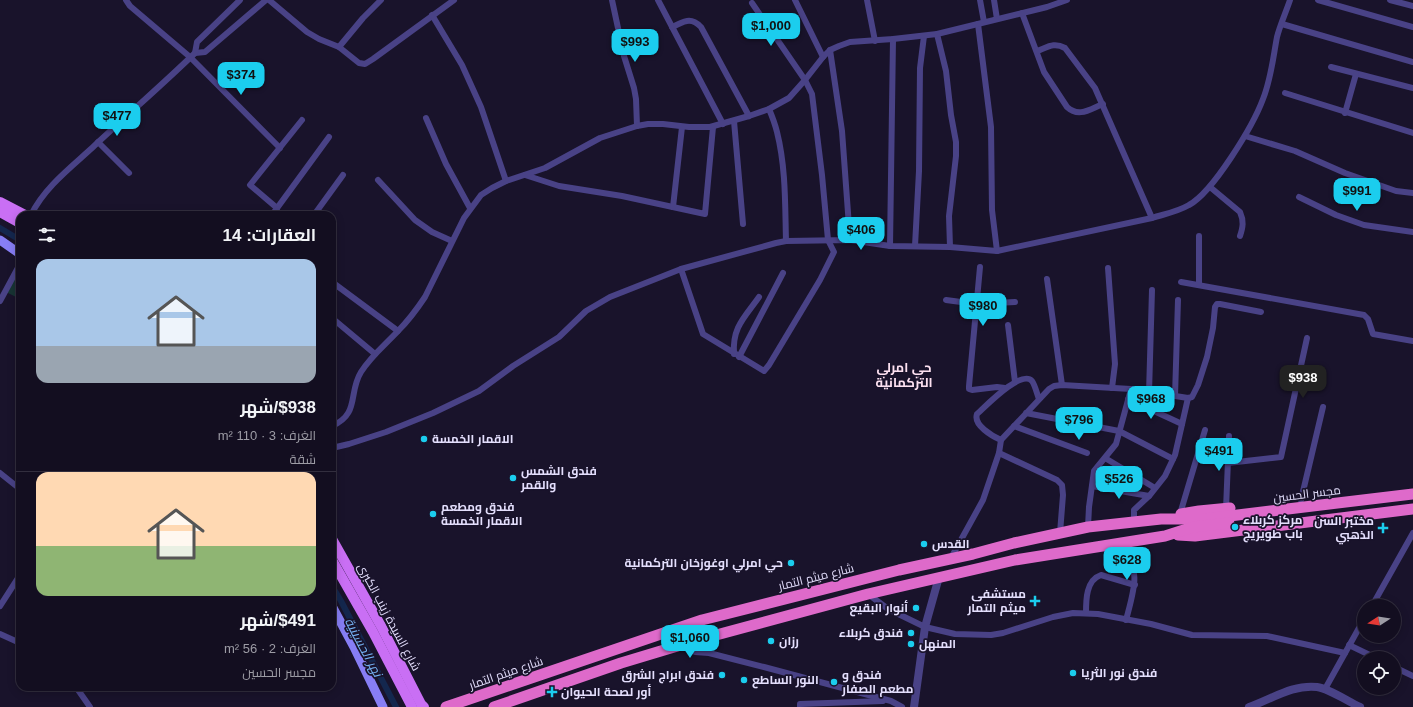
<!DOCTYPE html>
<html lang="ar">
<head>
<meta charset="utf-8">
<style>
	:root { --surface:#130e20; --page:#201c2d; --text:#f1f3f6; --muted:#9d9ca5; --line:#322e3e; --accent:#1bcdee }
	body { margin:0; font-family:Arial,Cairo,sans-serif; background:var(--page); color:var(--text); direction:rtl; height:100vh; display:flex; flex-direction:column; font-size:15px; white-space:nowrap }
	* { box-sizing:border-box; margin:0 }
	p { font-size:13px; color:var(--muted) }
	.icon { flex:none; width:22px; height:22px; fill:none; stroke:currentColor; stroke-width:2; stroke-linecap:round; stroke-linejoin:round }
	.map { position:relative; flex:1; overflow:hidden; direction:ltr }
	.sheet { position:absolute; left:16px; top:211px; width:320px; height:480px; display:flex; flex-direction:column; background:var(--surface); border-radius:12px; box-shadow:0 2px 10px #0003,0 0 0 1px var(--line); direction:rtl }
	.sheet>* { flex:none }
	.needle { width:26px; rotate:258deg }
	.tools { position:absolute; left:1357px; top:599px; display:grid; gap:8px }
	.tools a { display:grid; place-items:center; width:44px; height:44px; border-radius:50%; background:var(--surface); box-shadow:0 2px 10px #0003,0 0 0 1px var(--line); font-size:20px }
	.price { position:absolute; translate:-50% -34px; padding:0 9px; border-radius:8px; background:var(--accent); color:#111; font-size:13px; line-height:26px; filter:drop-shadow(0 1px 2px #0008) }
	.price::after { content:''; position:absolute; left:50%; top:24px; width:12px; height:9px; margin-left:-6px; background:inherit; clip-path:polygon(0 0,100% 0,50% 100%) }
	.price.on { background:#222; color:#fff }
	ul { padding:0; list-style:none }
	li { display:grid; align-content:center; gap:8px; height:212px; padding:0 20px }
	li+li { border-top:1px solid var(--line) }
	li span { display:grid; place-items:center; height:124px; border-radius:12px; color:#555 }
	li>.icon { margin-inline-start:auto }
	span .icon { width:72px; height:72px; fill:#fffc; stroke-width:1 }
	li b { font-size:17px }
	h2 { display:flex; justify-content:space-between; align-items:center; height:48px; padding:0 20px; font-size:17px }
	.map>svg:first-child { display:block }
	.green { fill:#173434 }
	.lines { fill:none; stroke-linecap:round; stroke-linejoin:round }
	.canal { stroke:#14274e; stroke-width:6 }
	.minor { stroke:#494286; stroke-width:6 }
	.tertiary { stroke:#494286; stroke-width:8 }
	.secondary { stroke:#877ef5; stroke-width:9 }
	.primary { stroke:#c96ff4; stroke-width:10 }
	.trunk { stroke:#de6aca; stroke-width:11 }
	.poi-dot { fill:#1bcdee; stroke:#19132b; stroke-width:1.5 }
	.labels { text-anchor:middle; stroke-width:3.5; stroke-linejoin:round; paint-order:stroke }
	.poi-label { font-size:12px; font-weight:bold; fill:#e4dffd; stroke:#19132b; text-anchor:start }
	.street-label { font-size:12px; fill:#e4dffd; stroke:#19132b }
	.neighbourhood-label { font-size:13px; font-weight:bold; fill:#fde1f1; stroke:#19132b }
	.water-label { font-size:13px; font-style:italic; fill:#76b3f5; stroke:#19132b }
</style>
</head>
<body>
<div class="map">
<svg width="1413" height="707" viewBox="0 0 1413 707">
	<rect width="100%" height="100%" fill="#19132b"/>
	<path class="green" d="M20 268V299L6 292Z"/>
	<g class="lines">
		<g class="canal">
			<path d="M0 228 20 240"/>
			<path d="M332 586 341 601 396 707"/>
		</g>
		<g class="minor">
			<path d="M126 0 130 6 190 57 280 148"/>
			<path d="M269 0 307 32 319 39 339 47 359 63 365 64 373 59 454 0"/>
			<path d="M612 0 624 56 634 88 636 99 637 126"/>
			<path d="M658 0 723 124"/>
			<path d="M795 0 823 57"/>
			<path d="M867 0 875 41"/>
			<path d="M980 0 984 22"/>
			<path d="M994 0 997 19"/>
			<path d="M1318 0 1413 27"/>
			<path d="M1390 0 1413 6"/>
			<path d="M1022 13 1044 72 1067 107C1079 118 1090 109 1103 104"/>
			<path d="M432 15 462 65 481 107 506 181"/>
			<path d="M978 24 991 127 992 210 997 251"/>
			<path d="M1282 24 1413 62"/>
			<path d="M672 27C684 22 690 16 701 27L749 116"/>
			<path d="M937 34 946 71 951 115 956 142V156L949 216 950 247"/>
			<path d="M339 47 363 18 381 0"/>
			<path d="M830 50 842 131 850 240"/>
			<path d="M1037 51C1048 47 1054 42 1065 48L1095 88 1152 218"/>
			<path d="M195 53 205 52 266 0"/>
			<path d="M1331 67 1413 88"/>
			<path d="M1285 93 1413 133"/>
			<path d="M769 109C772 116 775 124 777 132 786 168 785 205 786 241"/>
			<path d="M1345 113 1356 74"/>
			<path d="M426 118 446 164 470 208"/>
			<path d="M734 121 743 224"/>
			<path d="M1245 136 1295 151 1345 173 1396 191 1413 193"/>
			<path d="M98 142 129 173"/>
			<path d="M525 175 559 186 622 196 705 214 713 127"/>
			<path d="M378 180 415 220 432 232 452 241"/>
			<path d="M1210 187 1240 212C1244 221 1243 227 1240 236"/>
			<path d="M1299 197 1336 215 1364 225 1413 232"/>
			<path d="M673 207 682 127"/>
			<path d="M277 208 250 185 302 120"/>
			<path d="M31 215C44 188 70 168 92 148 126 116 162 85 195 53L197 42 240 0"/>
			<path d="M272 215 329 137"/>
			<path d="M314 215 343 175"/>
			<path d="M890 246 893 39"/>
			<path d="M915 246 919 171 920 68 924 36"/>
			<path d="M980 267 969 386V389L972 390 997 387 1005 388"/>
			<path d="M1108 268 1115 364 1112 388"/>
			<path d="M681 269 703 334 764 371 769 365 820 280 834 252 828 240 822 175 812 94 805 80 752 3"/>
			<path d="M1047 279 1062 385"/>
			<path d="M332 282 398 331"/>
			<path d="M1181 282 1364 315 1368 319 1373 334 1413 341"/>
			<path d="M1199 285V236"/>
			<path d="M946 300 976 304 1015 302"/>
			<path d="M0 301 20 264"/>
			<path d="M332 318 375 354"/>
			<path d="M1008 325 1015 382"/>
			<path d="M734 354C732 327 745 317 759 297"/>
			<path d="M739 357 783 273"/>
			<path d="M1149 393 1152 290"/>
			<path d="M1175 396 1178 300"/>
			<path d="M1128 399 1182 424"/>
			<path d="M1026 413 1119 431 1173 459"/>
			<path d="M332 426C360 414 348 393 361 372 371 356 385 345 398 331 408 321 417 309 425 297L464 218 481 195 492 188 506 181 545 168 600 138 637 126 648 124H663L689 127H710L749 116 769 109 789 98 805 80 823 57 830 50 839 46 850 42 893 39 937 34 1047 7 1067 0"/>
			<path d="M1014 426 1087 453"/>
			<path d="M1001 440C992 436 973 425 977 414 985 407 1021 369 1032 381 1035 385 1037 394 1039 399"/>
			<path d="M332 448 349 444 386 432 433 413 479 391 513 366 559 337 586 311 610 297 681 269 776 243 786 241 850 240 890 246 950 247 997 251 1152 218C1164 214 1177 212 1189 205 1213 192 1253 126 1263 99 1271 79 1273 58 1277 37 1280 25 1286 12 1290 0"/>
			<path d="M999 453 1057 480 1062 485 1063 495 1060 533"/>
			<path d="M1105 458 1155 488"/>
			<path d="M1228 463 1281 457 1307 338"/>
			<path d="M0 473 20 489"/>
			<path d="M1092 486 1149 496"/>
			<path d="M1301 500 1323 407"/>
			<path d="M1226 509 1229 436"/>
			<path d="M1180 514 1205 430"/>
			<path d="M1134 522V510L1150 495 1165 476 1175 455 1188 398"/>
			<path d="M1088 527 1089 507 1094 471 1116 444 1131 389"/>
			<path d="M1124 542C1140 575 1135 586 1126 620"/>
			<path d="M951 558 983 500 999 453 1001 440 1049 389 1054 386 1062 385 1131 389 1188 398 1192 397 1198 385 1207 357 1213 328 1215 307 1217 304H1220L1261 312"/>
			<path d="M868 594 888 609 925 627 955 634 991 635 1003 633 1053 617 1073 613 1098 614 1151 624 1192 635 1267 636 1345 653"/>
			<path d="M0 606 20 575"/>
			<path d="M1372 606 1413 533"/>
			<path d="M1086 613C1086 600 1086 580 1101 575L1135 585"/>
			<path d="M0 634 20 643"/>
			<path d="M694 641 695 652 709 653 764 667 891 701 902 707"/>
			<path d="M1349 645 1376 658"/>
			<path d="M1394 667 1413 676"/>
			<path d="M76 687 90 707"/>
			<path d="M1325 689 1364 619"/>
			<path d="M800 707V704L883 701"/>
		</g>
		<g class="tertiary">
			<path d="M914 707 925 627 939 577"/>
			<path d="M1249 707C1270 700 1293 684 1317 687 1330 689 1347 701 1360 707"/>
		</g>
		<g class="secondary">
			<path d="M0 240 20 254"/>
			<path d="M332 606 354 647 383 707"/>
		</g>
		<g class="primary">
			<path d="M0 202 25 215"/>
			<path d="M0 212 20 223"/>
			<path d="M332 539 381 626 421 704 424 707"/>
			<path d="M332 560 373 632 412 707"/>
		</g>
		<g class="trunk">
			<path d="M1181 514 1199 511 1230 508"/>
			<path d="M1178 535 1195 536 1413 509"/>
			<path d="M446 707 702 620 899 570 973 554 1014 543 1088 527 1161 519H1204L1413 494"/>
			<path d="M494 707 621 663 694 641 868 594 1015 560 1165 536 1193 527 1229 523"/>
		</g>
	</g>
	<g class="poi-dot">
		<circle cx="424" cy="439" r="4"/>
		<circle cx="513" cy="478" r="4"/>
		<circle cx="433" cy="514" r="4"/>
		<circle cx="1235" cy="527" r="4"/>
		<path d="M1381 522h4v4h4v4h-4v4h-4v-4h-4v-4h4z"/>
		<circle cx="924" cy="544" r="4"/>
		<circle cx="791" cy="563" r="4"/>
		<path d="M1033 595h4v4h4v4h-4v4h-4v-4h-4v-4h4z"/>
		<circle cx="916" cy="608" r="4"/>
		<circle cx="911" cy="633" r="4"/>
		<circle cx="771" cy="641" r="4"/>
		<circle cx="911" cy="644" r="4"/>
		<circle cx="1073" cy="673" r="4"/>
		<circle cx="722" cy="675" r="4"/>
		<circle cx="744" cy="680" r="4"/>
		<circle cx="834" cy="682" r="4"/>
		<path d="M550 686h4v4h4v4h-4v4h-4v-4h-4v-4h4z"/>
	</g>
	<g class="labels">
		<g class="poi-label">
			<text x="432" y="443">الاقمار الخمسة</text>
			<text x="521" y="475">فندق الشمس<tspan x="521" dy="14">والقمر</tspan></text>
			<text x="441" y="511">فندق ومطعم<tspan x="441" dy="14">الاقمار الخمسة</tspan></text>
			<text x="1243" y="524">مركز كربلاء<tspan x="1243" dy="14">باب طويريج</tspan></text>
			<text x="1374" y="525" text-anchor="end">مختبر السن<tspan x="1374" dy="14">الذهبي</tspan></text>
			<text x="932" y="548">القدس</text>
			<text x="783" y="567" text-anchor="end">حي امرلي اوغوزخان التركمانية</text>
			<text x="1026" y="598" text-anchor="end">مستشفى<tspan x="1026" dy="14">ميثم التمار</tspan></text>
			<text x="908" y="612" text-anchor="end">أنوار البقيع</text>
			<text x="903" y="637" text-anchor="end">فندق كربلاء</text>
			<text x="779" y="645">رزان</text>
			<text x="919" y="648">المنهل</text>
			<text x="1081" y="677">فندق نور الثريا</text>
			<text x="714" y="679" text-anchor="end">فندق ابراج الشرق</text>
			<text x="842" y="679">فندق و<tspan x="842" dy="14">مطعم الصفار</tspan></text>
			<text x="752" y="684">النور الساطع</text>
			<text x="561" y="696">أور لصحة الحيوان</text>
		</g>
		<g class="street-label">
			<text transform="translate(1307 494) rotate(-7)" y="4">مجسر الحسين</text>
			<text transform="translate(816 577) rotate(-14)" y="4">شارع ميثم التمار</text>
			<text transform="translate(389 617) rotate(62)" y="4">شارع السيدة زينب الكبرى</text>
			<text transform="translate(506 673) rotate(-19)" y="4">شارع ميثم التمار</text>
		</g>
		<g class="neighbourhood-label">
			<text x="904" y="372">حي امرلي<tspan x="904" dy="15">التركمانية</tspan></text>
		</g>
		<g class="water-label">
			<text transform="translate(364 647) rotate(62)" y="5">نهر الحسينية</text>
		</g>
	</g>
</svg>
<div class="tools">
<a><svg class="needle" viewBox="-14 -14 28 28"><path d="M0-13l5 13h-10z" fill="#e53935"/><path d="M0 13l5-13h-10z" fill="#9d9ca5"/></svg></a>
<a><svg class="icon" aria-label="locate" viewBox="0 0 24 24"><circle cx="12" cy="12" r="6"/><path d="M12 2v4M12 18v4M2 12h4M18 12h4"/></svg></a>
</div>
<b class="price" style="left:771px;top:47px">$1,000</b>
<b class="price" style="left:635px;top:63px">$993</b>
<b class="price" style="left:241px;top:96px">$374</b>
<b class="price" style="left:117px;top:137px">$477</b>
<b class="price" style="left:1357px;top:212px">$991</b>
<b class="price" style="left:861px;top:251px">$406</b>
<b class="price" style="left:983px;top:327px">$980</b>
<b class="price on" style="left:1303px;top:399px">$938</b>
<b class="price" style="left:1151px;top:420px">$968</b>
<b class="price" style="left:1079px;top:441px">$796</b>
<b class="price" style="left:1219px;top:472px">$491</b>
<b class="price" style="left:1119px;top:500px">$526</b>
<b class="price" style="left:1127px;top:581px">$628</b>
<b class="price" style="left:690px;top:659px">$1,060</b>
<section class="sheet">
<h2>العقارات: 14<svg class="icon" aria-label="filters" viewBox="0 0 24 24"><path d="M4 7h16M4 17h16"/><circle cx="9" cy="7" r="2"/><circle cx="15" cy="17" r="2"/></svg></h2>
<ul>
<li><span style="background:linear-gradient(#a9c7e8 70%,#9aa5b1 0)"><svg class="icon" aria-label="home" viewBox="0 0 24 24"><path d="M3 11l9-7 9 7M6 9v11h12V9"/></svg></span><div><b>$938/شهر</b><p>الغرف: 3 · 110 m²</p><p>شقة</p></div></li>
<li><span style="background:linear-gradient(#ffd9b3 60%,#8fb573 0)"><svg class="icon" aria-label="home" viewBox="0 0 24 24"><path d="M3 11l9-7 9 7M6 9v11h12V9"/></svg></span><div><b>$491/شهر</b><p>الغرف: 2 · 56 m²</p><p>مجسر الحسين</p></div></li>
</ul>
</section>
</div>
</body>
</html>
